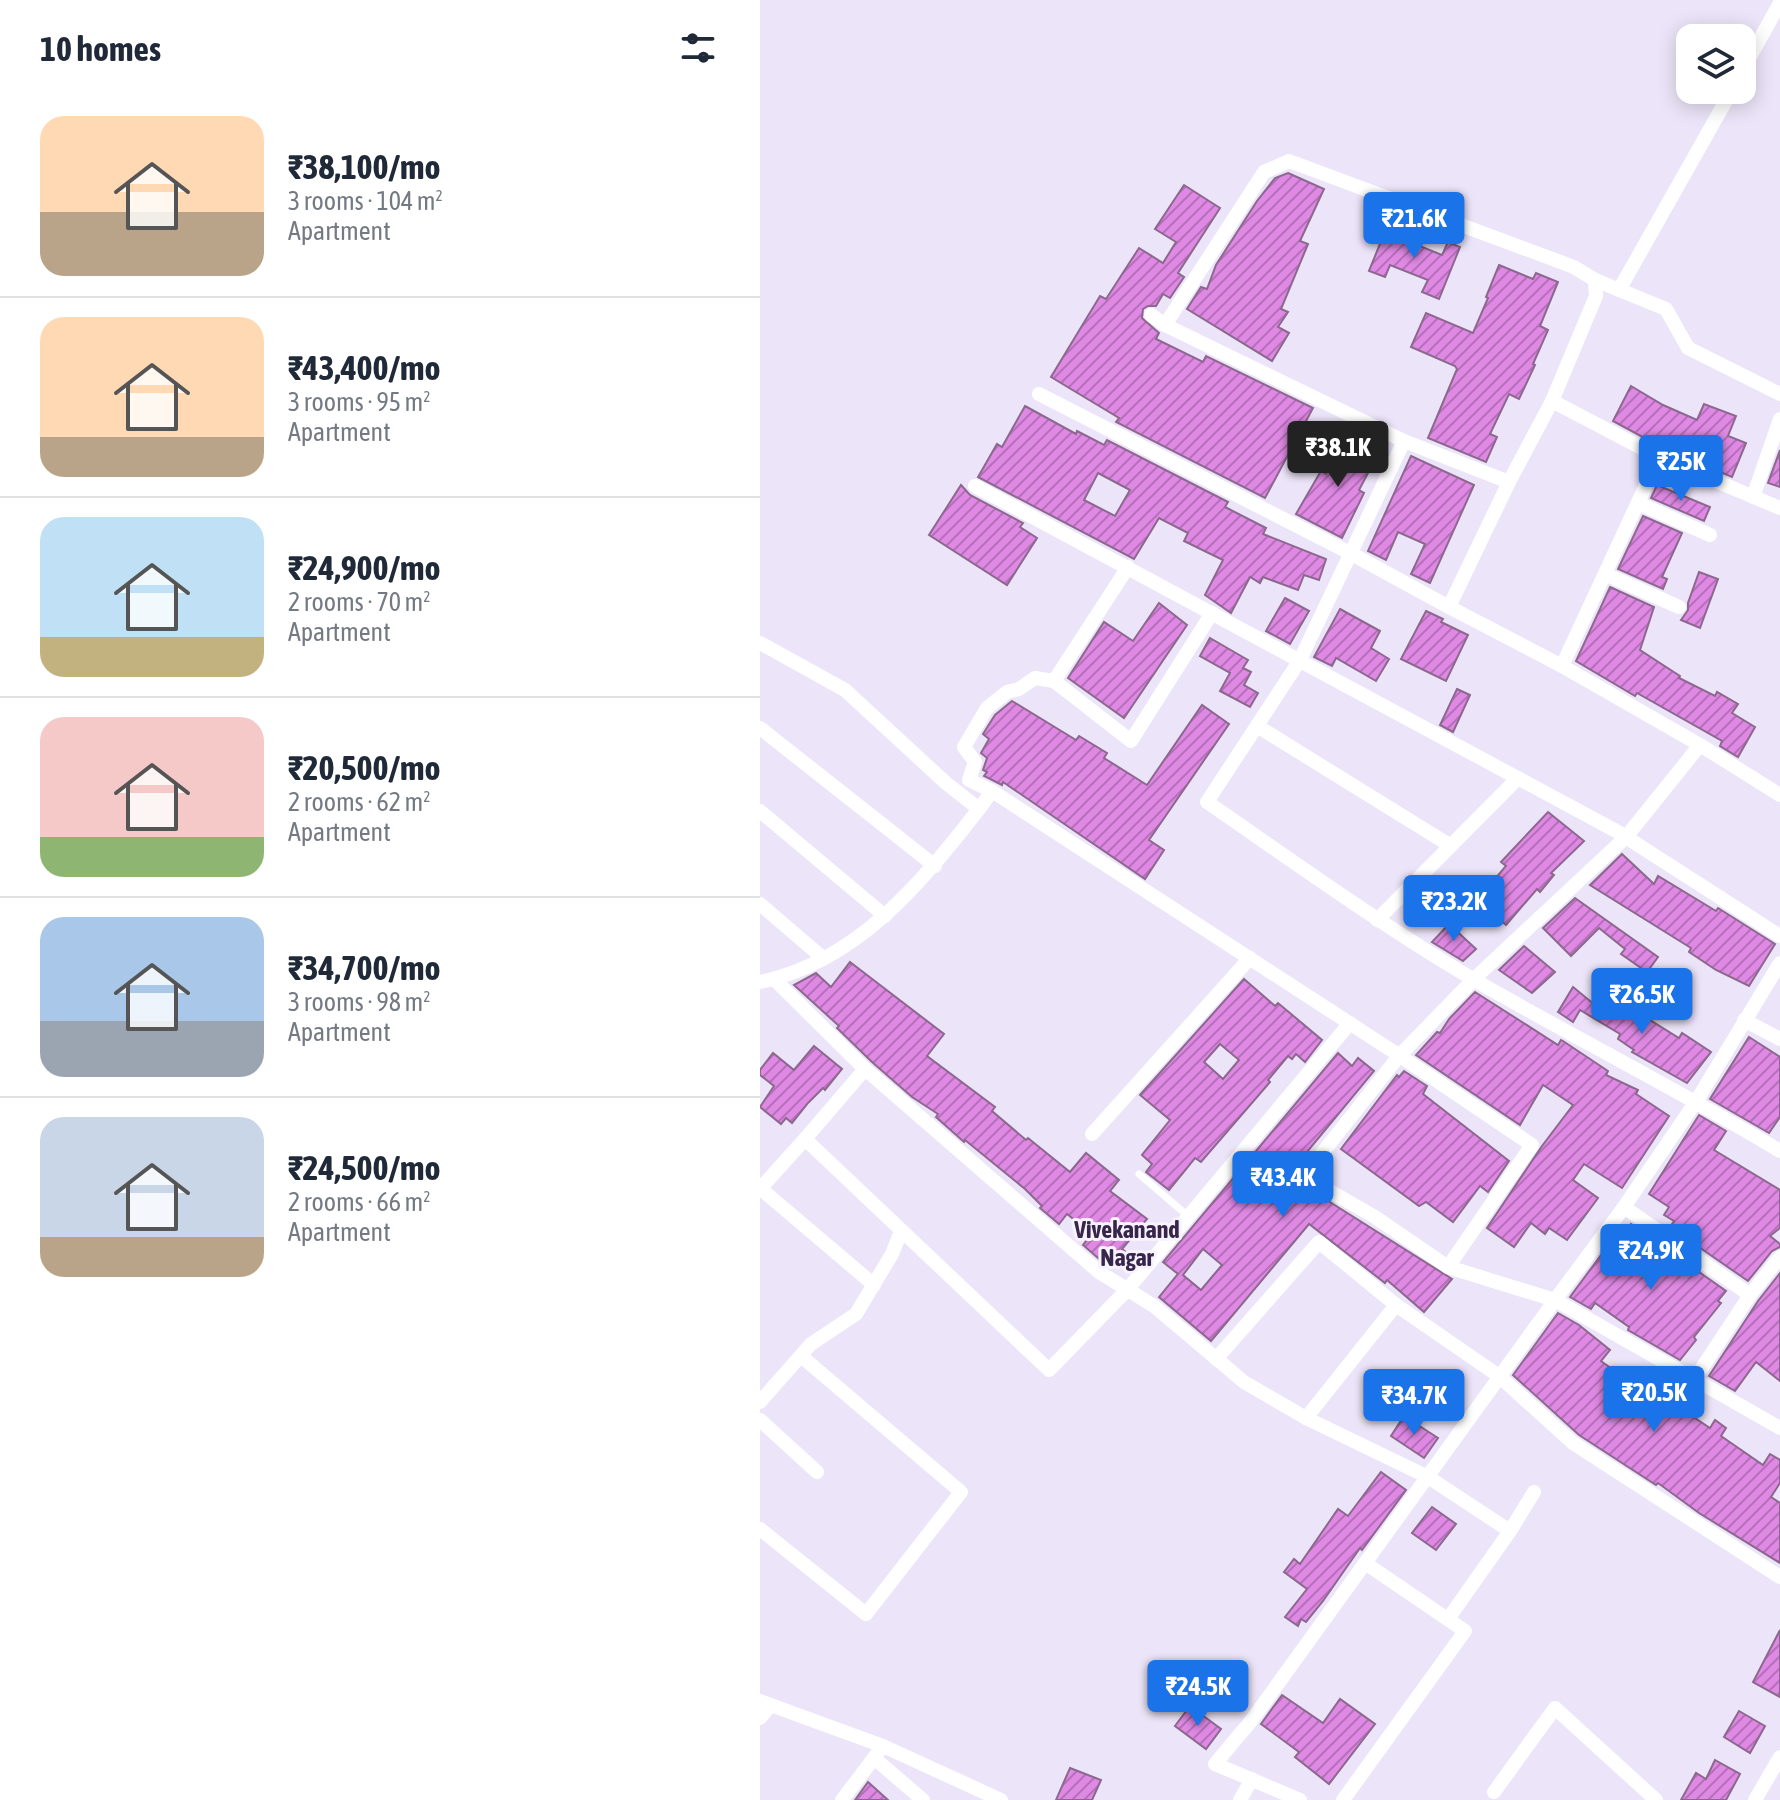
<!DOCTYPE html>
<html lang="en">
<head>
<meta charset="utf-8">
<style>
	:root { --surface:#fff; --page:#f6f6f7; --text:#1f2937; --muted:#747a83; --line:#e0e1e3; --accent:#1a73e8 }
	body { margin:0; font-family:"Asap Condensed",sans-serif; background:var(--page); color:var(--text); height:100vh; display:flex; flex-direction:column; font-size:30px; white-space:nowrap }
	* { box-sizing:border-box; margin:0 }
	p { font-size:26px; color:var(--muted) }
	.icon { flex:none; width:44px; height:44px; fill:none; stroke:currentColor; stroke-width:2; stroke-linecap:round; stroke-linejoin:round }
	.map { position:relative; flex:1; overflow:hidden }
	.drawer { display:flex; flex-direction:column; background:var(--surface); width:760px }
	.drawer>* { flex:none }
	.controls { position:absolute; left:916px; top:24px; display:grid; gap:16px }
	.controls a { display:grid; place-items:center; width:80px; height:80px; border-radius:16px; background:var(--surface); box-shadow:0 4px 20px #0003; font-size:40px }
	.price { position:absolute; translate:-50% -68px; padding:0 18px; border-radius:8px; background:var(--accent); color:#fff; font-size:26px; line-height:52px; filter:drop-shadow(0 2px 4px #0008) }
	.price::after { content:''; position:absolute; left:50%; top:48px; width:24px; height:18px; margin-left:-12px; background:inherit; clip-path:polygon(0 0,100% 0,50% 100%) }
	.price.current { background:#222; color:#fff }
	ul { padding:0; list-style:none }
	li { display:flex; align-items:center; gap:24px; height:200px; padding:0 40px }
	li+li { border-top:2px solid var(--line) }
	li span { display:grid; place-items:center; flex:none; width:224px; height:160px; border-radius:24px; color:#555 }
	li>.icon { margin-inline-start:auto }
	span .icon { width:96px; height:96px; fill:#fffc; stroke-width:1 }
	li b { font-size:34px }
	h2 { display:flex; justify-content:space-between; align-items:center; height:96px; padding:0 40px; font-size:34px }
	main { display:flex; flex:1; min-height:0 }
	.map>svg:first-child { display:block }
	.building { fill:url(#building-hatch); stroke:#8c688e; stroke-width:2; fill-rule:evenodd }
	.lines { fill:none; stroke-linecap:round; stroke-linejoin:round }
	.service { stroke:#fff; stroke-width:7 }
	.minor { stroke:#fff; stroke-width:14 }
	.labels { text-anchor:middle; stroke-width:6; stroke-linejoin:round; paint-order:stroke }
	.neighbourhood-label { font-size:24px; font-weight:bold; fill:#38254c; stroke:#f7f3fd }
</style>
</head>
<body>
<main>
<section class="drawer">
<h2>10 homes<svg class="icon" aria-label="filters" viewBox="0 0 24 24"><path d="M4 7h16M4 17h16"/><circle cx="9" cy="7" r="2"/><circle cx="15" cy="17" r="2"/></svg></h2>
<ul>
<li><span style="background:linear-gradient(#ffd9b3 60%,#b9a48a 0)"><svg class="icon" aria-label="home" viewBox="0 0 24 24"><path d="M3 11l9-7 9 7M6 9v11h12V9"/></svg></span><div><b>₹38,100/mo</b><p>3 rooms · 104 m²</p><p>Apartment</p></div></li>
<li><span style="background:linear-gradient(#ffd9b3 75%,#b9a48a 0)"><svg class="icon" aria-label="home" viewBox="0 0 24 24"><path d="M3 11l9-7 9 7M6 9v11h12V9"/></svg></span><div><b>₹43,400/mo</b><p>3 rooms · 95 m²</p><p>Apartment</p></div></li>
<li><span style="background:linear-gradient(#bfe0f5 75%,#c2b280 0)"><svg class="icon" aria-label="home" viewBox="0 0 24 24"><path d="M3 11l9-7 9 7M6 9v11h12V9"/></svg></span><div><b>₹24,900/mo</b><p>2 rooms · 70 m²</p><p>Apartment</p></div></li>
<li><span style="background:linear-gradient(#f6c9c9 75%,#8fb573 0)"><svg class="icon" aria-label="home" viewBox="0 0 24 24"><path d="M3 11l9-7 9 7M6 9v11h12V9"/></svg></span><div><b>₹20,500/mo</b><p>2 rooms · 62 m²</p><p>Apartment</p></div></li>
<li><span style="background:linear-gradient(#a9c7e8 65%,#9aa5b1 0)"><svg class="icon" aria-label="home" viewBox="0 0 24 24"><path d="M3 11l9-7 9 7M6 9v11h12V9"/></svg></span><div><b>₹34,700/mo</b><p>3 rooms · 98 m²</p><p>Apartment</p></div></li>
<li><span style="background:linear-gradient(#c9d6e8 75%,#b9a48a 0)"><svg class="icon" aria-label="home" viewBox="0 0 24 24"><path d="M3 11l9-7 9 7M6 9v11h12V9"/></svg></span><div><b>₹24,500/mo</b><p>2 rooms · 66 m²</p><p>Apartment</p></div></li>
</ul>
</section>
<div class="map">
<svg width="1020" height="1800" viewBox="0 0 1020 1800">
	<defs>
		<pattern id="building-hatch" width="6" height="6" patternUnits="userSpaceOnUse" patternTransform="scale(2)"><rect width="6" height="6" fill="#df89e4"/><path d="M-1 1l2-2M0 6l6-6M5 7l2-2" fill="none" stroke="#b570b9"/></pattern>
	</defs>
	<rect width="100%" height="100%" fill="#ece4f8"/>
	<g class="building">
		<path d="M528 173 564 189 540 241 548 244 521 309 528 312 518 327 529 333 512 361 427 309 441 287 447 289 456 265 497 201 515 178Z"/>
		<path d="M424 185 460 208 418 273 424 277 410 298 403 294 396 306H388L383 309 382 318 399 333 396 339 443 362 446 356 553 408 505 498 356 422 359 418 291 377 340 296 346 299 379 248 403 263 416 242 395 229Z"/>
		<path d="M630 219 642 224 637 237 682 255 688 242 700 247 679 299 662 292 668 280 630 265 625 277 609 271Z"/>
		<path d="M739 265 773 279 776 273 798 282 780 326 788 330 773 364 775 365 759 399 749 394 730 434 737 437 726 462 668 438 697 369 695 366 651 347 666 313 713 333 728 298 726 297Z"/>
		<path d="M871 386 903 405 937 420 944 404 976 416 968 436 986 443 972 477 903 448 853 421Z"/>
		<path d="M265 406 316 434 317 431 344 445 347 440 468 502 465 507 506 528 503 534 566 559 559 580 544 575 538 590 503 577 500 583 490 577 471 613 445 595 463 560 424 541 428 533 399 518 374 559 218 477 237 444 242 447ZM338 473 370 490 355 516 324 500Z"/>
		<path d="M589 431 605 440 599 451 615 460 599 490 604 493 582 538 536 514 561 471 566 474Z"/>
		<path d="M1020 450V487L1008 483Z"/>
		<path d="M651 456 714 485 670 583 651 574 665 544 638 532 626 560 608 551Z"/>
		<path d="M201 485 210 495 263 523 260 527 277 538 247 585 169 535Z"/>
		<path d="M897 485 950 507 944 521 891 498Z"/>
		<path d="M883 516 922 533 902 577 907 579 903 589 858 569Z"/>
		<path d="M939 572 958 579 940 628 921 620 928 610V603Z"/>
		<path d="M850 587 894 607 880 650 920 676 919 678 955 696 957 692 978 704 972 713 995 727 978 757 960 746 962 741 877 693 875 696 816 661Z"/>
		<path d="M525 598 549 611 530 644 506 631Z"/>
		<path d="M399 603 427 625 364 718 308 678 344 622 373 641Z"/>
		<path d="M580 609 620 631 611 648 629 659 616 681 576 658 572 666 554 657Z"/>
		<path d="M666 611 683 619 681 622 708 635 686 681 641 659Z"/>
		<path d="M450 638 488 660 483 668 491 672 484 685 498 693 490 707 460 691 470 673 440 656Z"/>
		<path d="M697 689 710 695 693 732 680 725Z"/>
		<path d="M252 701 316 740 319 736 347 753 344 758 387 785 442 705 469 724 389 840 404 850 385 879 243 782 242 785 224 776 227 772 223 770 227 758 221 753 229 739 223 734 235 715Z"/>
		<path d="M788 812 824 841 791 873 794 875 780 892 777 889 746 925 717 900 746 866 741 862Z"/>
		<path d="M862 854 894 884 898 876 956 911 958 908 1015 944 989 986 956 970 929 952 931 948 830 885Z"/>
		<path d="M815 898 898 957 887 972 861 954 865 949 839 928 811 956 783 928Z"/>
		<path d="M689 924 716 949 703 961 672 942Z"/>
		<path d="M764 946 795 972 772 993 739 970Z"/>
		<path d="M90 962 184 1034 167 1056 235 1107 232 1111 266 1140 268 1138 310 1172 326 1153 359 1180 350 1191 387 1219 362 1249 367 1253 357 1265 350 1260 346 1265 323 1245 332 1234 307 1214 299 1224 280 1208 282 1206 265 1189 205 1140 204 1142 176 1117 178 1114 152 1097 112 1062 77 1028 79 1026 34 985 56 973 71 987Z"/>
		<path d="M484 979 515 1006 518 1003 562 1040 545 1062 536 1054 532 1059 528 1056 508 1080 510 1082 441 1162 435 1158 409 1190 386 1172 392 1164 382 1155 410 1120 380 1095ZM460 1044 479 1060 463 1079 444 1062Z"/>
		<path d="M813 987 841 1010 853 997 919 1038 922 1033 951 1052 927 1083 872 1052 874 1050 858 1039 860 1034 820 1010 813 1022 798 1012Z"/>
		<path d="M715 992 798 1045 801 1040 803 1041 848 1071 846 1075 878 1090 876 1094 909 1116 862 1188 824 1164 813 1180 838 1198 807 1240 789 1228 785 1234 771 1223 754 1247 727 1228 782 1146 813 1105 783 1085 760 1125 656 1055 677 1032 680 1033 689 1019Z"/>
		<path d="M989 1037 1020 1057V1117L1009 1133 950 1099Z"/>
		<path d="M54 1046 82 1069 65 1090 63 1088 48 1103 32 1123 26 1118 21 1124 0 1107 14 1086 0 1075V1070L13 1053 34 1070Z"/>
		<path d="M578 1053 592 1066 598 1058 614 1071 532 1170 535 1172V1180L692 1279 664 1312 627 1280 625 1283 549 1224 451 1341 399 1297 418 1274 403 1262ZM443 1249 462 1265 441 1290 423 1275Z"/>
		<path d="M644 1071 667 1086 663 1094 749 1161 728 1192 720 1186 693 1222 666 1202 659 1206 581 1149 637 1075 639 1077Z"/>
		<path d="M939 1115 966 1131 954 1150 1020 1190V1228L1010 1236 1020 1244V1247L1012 1251 988 1281 910 1227 914 1221 904 1215 909 1207 889 1194Z"/>
		<path d="M871 1224 966 1291 958 1301 961 1303 934 1337 936 1340 920 1360 868 1330 869 1327 835 1303 831 1309 810 1297 858 1232 863 1235Z"/>
		<path d="M1020 1273V1381L996 1362 975 1391 949 1376 998 1301Z"/>
		<path d="M798 1313 819 1325 850 1350 841 1361 880 1389 897 1369 907 1375 903 1382 930 1404 926 1412 950 1428 955 1420 966 1428 961 1436 1003 1465 1010 1454 1020 1460V1483L1011 1497 1020 1503V1563L939 1513 898 1483 896 1485 819 1435 753 1375Z"/>
		<path d="M644 1416 678 1438 664 1458 631 1436Z"/>
		<path d="M621 1472 646 1490 602 1550 600 1548 563 1601 546 1622 541 1619 538 1626 525 1617 547 1589 524 1572 534 1559 540 1564 578 1509 588 1516Z"/>
		<path d="M672 1507 696 1524 676 1550 652 1533Z"/>
		<path d="M1020 1630V1697L993 1682Z"/>
		<path d="M522 1695 563 1723 580 1699 615 1724 569 1784 535 1757 539 1752 501 1724Z"/>
		<path d="M430 1706 461 1729 446 1749 415 1726Z"/>
		<path d="M979 1711 1005 1726 990 1753 964 1737Z"/>
		<path d="M955 1760 980 1774 966 1800H921L936 1773 946 1779Z"/>
		<path d="M310 1768 341 1780 332 1800H296Z"/>
		<path d="M108 1782 128 1800H95Z"/>
	</g>
	<g class="lines">
		<path class="service" d="M379 1174 428 1216"/>
		<g class="minor">
			<path d="M982 71 1020 3"/>
			<path d="M835 280 906 309 928 348 1020 394"/>
			<path d="M859 290 972 90"/>
			<path d="M391 315 405 325 644 441"/>
			<path d="M405 325 504 172 529 161 814 267 835 280 836 296 792 401"/>
			<path d="M279 394 590 553 689 607"/>
			<path d="M792 401 899 457 802 666 689 607 749 482Z"/>
			<path d="M899 457 1020 508"/>
			<path d="M749 482 644 441 540 660 447 802C534 862 620 924 711 978 813 1037 919 1090 1020 1151"/>
			<path d="M215 486 858 832 1020 936"/>
			<path d="M993 497 1020 419"/>
			<path d="M878 503 950 535"/>
			<path d="M845 574 919 607"/>
			<path d="M0 643 85 690 186 783 219 809C161 883 97 962 0 982"/>
			<path d="M802 666 940 745 1020 795"/>
			<path d="M294 681 368 567"/>
			<path d="M497 726 691 846"/>
			<path d="M0 728 175 866"/>
			<path d="M232 791 209 780 215 762 204 747 227 708 247 692 259 689 275 678 294 681 371 741 452 613"/>
			<path d="M219 809 232 791 637 1054 772 1145 688 1267 795 1300 864 1207 937 1100 1020 963"/>
			<path d="M0 811 125 916"/>
			<path d="M0 904 63 958"/>
			<path d="M617 920 758 778"/>
			<path d="M14 979 105 1069 339 1272 394 1306 484 1382 546 1418 668 1477 750 1531"/>
			<path d="M984 1020 1020 1039"/>
			<path d="M105 1069 45 1139 289 1370 367 1290 590 1023"/>
			<path d="M332 1134 490 958"/>
			<path d="M0 1188 114 1285"/>
			<path d="M0 1189 45 1139"/>
			<path d="M864 1207 990 1295"/>
			<path d="M688 1267 615 1217 544 1176 639 1056 714 979 866 837 940 745"/>
			<path d="M636 1305 739 1376 813 1443 1020 1577"/>
			<path d="M456 1359 559 1242 636 1305 546 1418"/>
			<path d="M934 1380 990 1295 1020 1257"/>
			<path d="M0 1402 51 1344 96 1314 132 1254 141 1231"/>
			<path d="M0 1420 57 1472"/>
			<path d="M0 1529 106 1614 201 1492 41 1356"/>
			<path d="M688 1619 750 1531 774 1492"/>
			<path d="M0 1701 123 1746 241 1800"/>
			<path d="M0 1718 11 1705"/>
			<path d="M114 1758 163 1800"/>
			<path d="M734 1792 795 1708 896 1800"/>
			<path d="M82 1800 123 1746"/>
			<path d="M480 1800 492 1779"/>
			<path d="M540 1800 455 1764 491 1721 795 1300 1020 1428"/>
			<path d="M583 1800 705 1631 605 1563"/>
			<path d="M995 1800 1020 1757"/>
		</g>
	</g>
	<g class="labels">
		<g class="neighbourhood-label">
			<text x="367" y="1238">Vivekanand<tspan x="367" dy="28">Nagar</tspan></text>
		</g>
	</g>
</svg>
<div class="controls">
<a><svg class="icon" aria-label="layers" viewBox="0 0 24 24"><path d="M12 4l9 5-9 5-9-5zM3 14l9 5 9-5"/></svg></a>
</div>
<b class="price" style="left:654px;top:260px">₹21.6K</b>
<b class="price current" style="left:578px;top:489px">₹38.1K</b>
<b class="price" style="left:921px;top:503px">₹25K</b>
<b class="price" style="left:694px;top:943px">₹23.2K</b>
<b class="price" style="left:882px;top:1036px">₹26.5K</b>
<b class="price" style="left:523px;top:1219px">₹43.4K</b>
<b class="price" style="left:891px;top:1292px">₹24.9K</b>
<b class="price" style="left:894px;top:1434px">₹20.5K</b>
<b class="price" style="left:654px;top:1437px">₹34.7K</b>
<b class="price" style="left:438px;top:1728px">₹24.5K</b>
</div>
</main>
</body>
</html>
